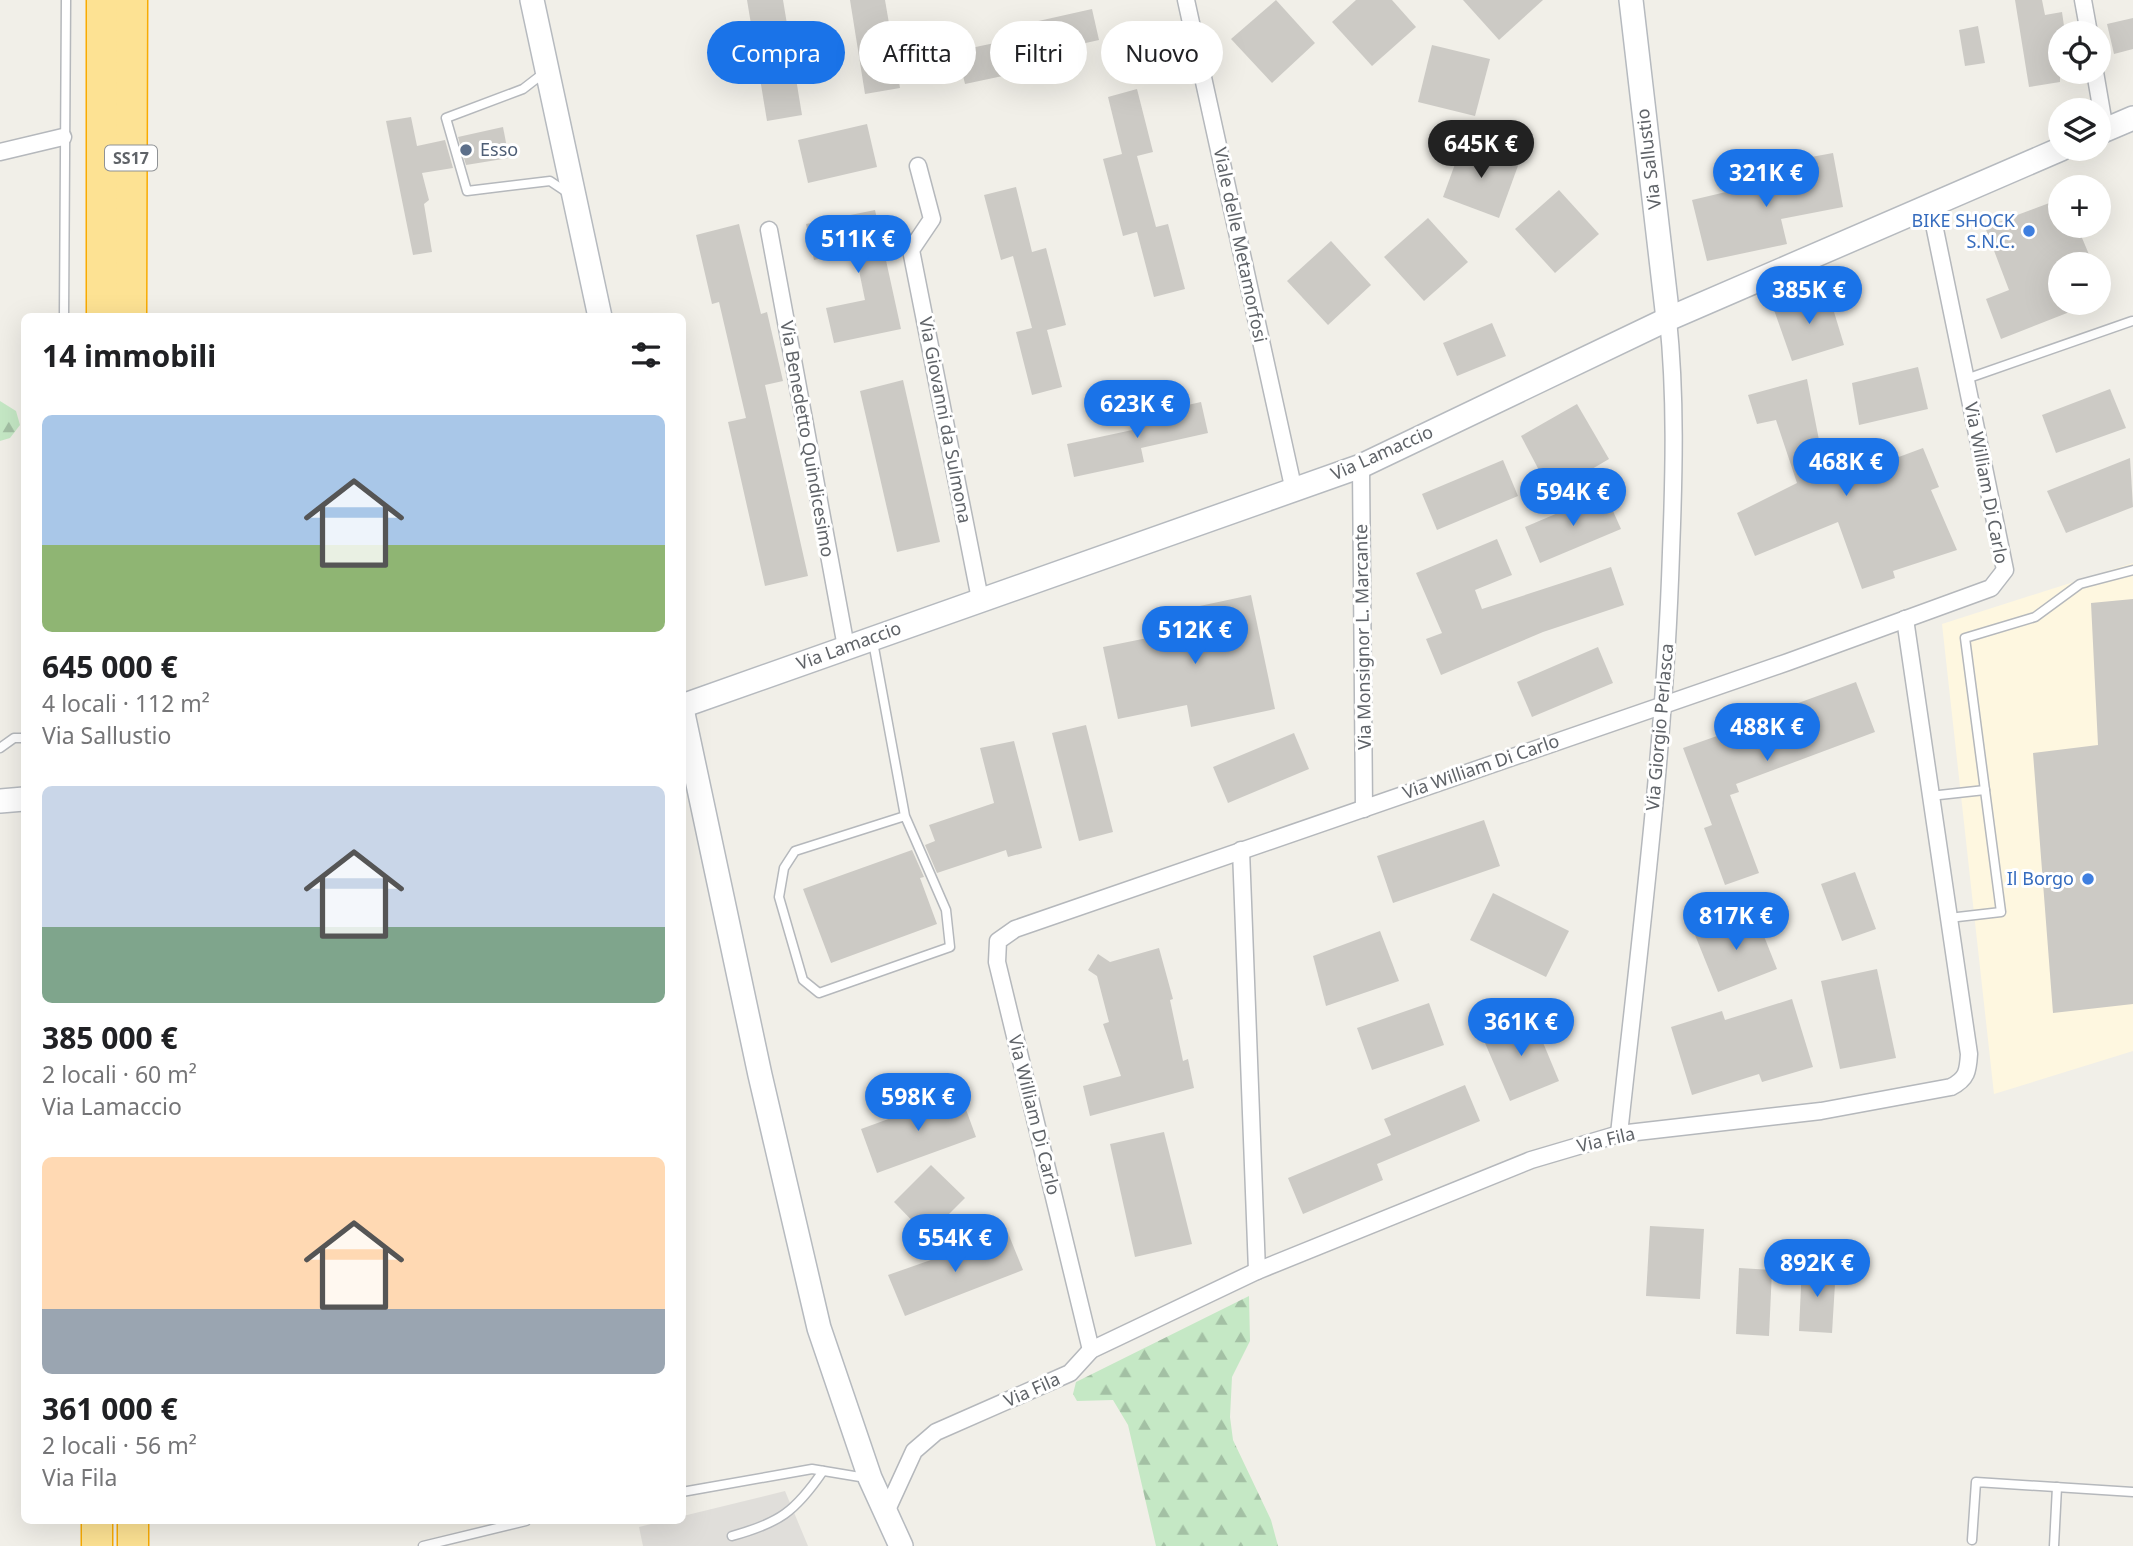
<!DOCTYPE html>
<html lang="it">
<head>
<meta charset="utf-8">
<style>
	:root { --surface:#fff; --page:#f6f6f6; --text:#202124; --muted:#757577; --accent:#1a73e8 }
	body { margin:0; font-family:"Noto Sans",sans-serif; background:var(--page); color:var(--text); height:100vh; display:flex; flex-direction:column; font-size:26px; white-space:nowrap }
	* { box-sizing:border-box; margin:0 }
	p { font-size:23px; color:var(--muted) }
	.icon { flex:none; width:38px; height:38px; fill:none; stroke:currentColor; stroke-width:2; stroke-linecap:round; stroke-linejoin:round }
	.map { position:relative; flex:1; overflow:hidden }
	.drawer { position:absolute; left:21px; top:313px; width:665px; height:1211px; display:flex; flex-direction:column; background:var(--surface); border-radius:10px; box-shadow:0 7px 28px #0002 }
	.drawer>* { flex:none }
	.top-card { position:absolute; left:707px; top:21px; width:665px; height:63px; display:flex; gap:14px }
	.tools { position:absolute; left:2048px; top:21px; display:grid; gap:14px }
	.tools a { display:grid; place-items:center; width:63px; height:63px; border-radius:50%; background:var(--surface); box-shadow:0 7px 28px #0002; font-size:35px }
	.price { position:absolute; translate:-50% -60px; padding:0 16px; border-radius:24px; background:var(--accent); color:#fff; font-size:23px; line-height:46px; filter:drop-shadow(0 2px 4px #0008) }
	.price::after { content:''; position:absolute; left:50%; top:42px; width:21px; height:16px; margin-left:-10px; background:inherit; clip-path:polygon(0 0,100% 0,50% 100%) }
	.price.active { background:#222; color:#fff }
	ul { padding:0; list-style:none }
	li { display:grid; align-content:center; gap:14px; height:371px; padding:0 21px }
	li span { display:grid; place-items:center; height:217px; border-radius:10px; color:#555 }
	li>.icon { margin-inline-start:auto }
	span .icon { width:126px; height:126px; fill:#fffc; stroke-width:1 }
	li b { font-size:30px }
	h2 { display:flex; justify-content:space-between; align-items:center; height:84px; padding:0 21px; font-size:30px }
	.chip { padding:0 24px; border-radius:32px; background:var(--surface); box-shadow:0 7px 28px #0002; font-size:24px; line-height:63px }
	.chip.active { background:var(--accent); color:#fff }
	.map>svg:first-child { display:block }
	.commercial { fill:#fef7e0 }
	.industrial { fill:#e0deda }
	.forest { fill:url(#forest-firs) }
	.building { fill:#cccac5 }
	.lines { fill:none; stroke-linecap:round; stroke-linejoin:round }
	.lane-casing { stroke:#b5b8bc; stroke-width:11 }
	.street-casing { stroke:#b5b8bc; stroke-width:19 }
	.secondary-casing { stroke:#b6babf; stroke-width:26 }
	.highway-casing { stroke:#f9ab00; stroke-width:33 }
	.lane { stroke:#fff; stroke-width:8 }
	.street { stroke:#fff; stroke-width:16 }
	.secondary { stroke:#fff; stroke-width:23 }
	.highway { stroke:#fde293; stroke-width:30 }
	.service-dot { fill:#5c6f8a; stroke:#fff; stroke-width:2.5 }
	.shop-dot { fill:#3f7fe0; stroke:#fff; stroke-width:2.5 }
	.labels { text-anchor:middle; stroke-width:6; stroke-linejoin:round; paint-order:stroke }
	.shield { fill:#fff; stroke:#8f9295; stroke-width:2 }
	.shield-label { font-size:16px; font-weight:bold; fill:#5f6368 }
	.service-label { font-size:18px; fill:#4e5e75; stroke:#fff; text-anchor:start }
	.street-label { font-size:18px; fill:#5f6368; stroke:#fff }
	.shop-label { font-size:18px; fill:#366cbe; stroke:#fff; text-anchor:end }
</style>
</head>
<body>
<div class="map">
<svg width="2133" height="1546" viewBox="0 0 2133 1546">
	<defs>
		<pattern id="forest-firs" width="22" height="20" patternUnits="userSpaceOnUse" patternTransform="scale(1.75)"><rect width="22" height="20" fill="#c5e8c5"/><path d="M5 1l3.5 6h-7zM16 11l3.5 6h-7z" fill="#a3c0a4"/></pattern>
	</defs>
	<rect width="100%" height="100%" fill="#f1efe8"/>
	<path class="commercial" d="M2133 563V1051L1994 1094 1942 624Z"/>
	<path class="industrial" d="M785 1491 808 1546H643L639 1527 663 1521H682L683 1516Z"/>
	<g class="forest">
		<path d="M0 401 16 411 20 425 10 438 0 441Z"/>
		<path d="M1249 1296 1250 1341 1232 1377 1230 1417 1233 1440 1271 1520 1278 1546H1156L1128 1425 1113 1400 1077 1401 1073 1394 1076 1382Z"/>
	</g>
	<g class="building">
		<path d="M747 0H783L802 115 767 121Z"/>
		<path d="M850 0H885L900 88 865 94Z"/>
		<path d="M1276 0 1315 43 1272 83 1231 39Z"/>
		<path d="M1356 0H1392L1416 27 1372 66 1332 22Z"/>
		<path d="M1463 0H1543L1499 40Z"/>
		<path d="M2015 0H2042L2045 15 2062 12 2065 33H2060V82L2029 87Z"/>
		<path d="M1092 9 1099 40 1032 55 1035 69 965 84 957 51 1028 36 1025 24Z"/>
		<path d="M2133 18V49L2114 54 2107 24Z"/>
		<path d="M1978 26 1985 63 1965 66 1959 30Z"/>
		<path d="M1432 45 1490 59 1475 116 1418 102Z"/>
		<path d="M1137 89 1153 152 1137 156 1156 227 1168 224 1185 289 1154 297 1137 232 1123 236 1103 159 1122 154 1108 97Z"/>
		<path d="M411 117 417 146 445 140 453 168 422 173 429 200 424 204 432 252 413 255 386 121Z"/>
		<path d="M867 124 877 167 808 183 798 140Z"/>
		<path d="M503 127 509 158 466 165 458 137Z"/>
		<path d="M1463 142 1519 163 1499 218 1443 197Z"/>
		<path d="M1833 153 1843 207 1781 219 1787 244 1707 261 1692 200 1798 175 1795 160Z"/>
		<path d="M1016 187 1032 252 1046 248 1066 325 1047 330 1062 387 1032 395 1016 332 1032 328 1013 256 1001 260 984 195Z"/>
		<path d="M1559 190 1599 234 1555 273 1515 229Z"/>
		<path d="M2060 199V226H2077L2093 264H2060V303L2090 304 2001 339 1986 299 2009 290 1985 227Z"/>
		<path d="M875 210 901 329 834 343 826 308 865 300 855 251 814 260 806 224Z"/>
		<path d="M1428 218 1468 262 1424 301 1384 257Z"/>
		<path d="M739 224 761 314 767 312 783 381 765 385 808 576 765 586 728 422 746 418 719 302 712 304 696 235Z"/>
		<path d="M1331 241 1371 285 1328 325 1287 281Z"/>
		<path d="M1828 292 1844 345 1792 361 1773 307Z"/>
		<path d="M1492 323 1506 356 1457 376 1443 343Z"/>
		<path d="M1918 367 1928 409 1859 425 1852 383Z"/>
		<path d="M1807 379 1820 445 1834 481 1923 448 1939 487 1931 490 1957 550 1893 571 1895 578 1862 589 1838 522 1755 556 1737 513 1797 483 1776 420 1757 424 1748 395Z"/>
		<path d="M903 380 940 542 897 552 860 391Z"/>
		<path d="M2110 389 2126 428 2056 453 2042 415Z"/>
		<path d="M1201 402 1208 433 1141 448 1144 462 1074 477 1067 444 1137 429 1134 417Z"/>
		<path d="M1577 404 1609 459 1551 493 1521 436Z"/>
		<path d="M2130 458 2133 507 2066 533 2047 491Z"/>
		<path d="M1503 460 1518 496 1437 530 1422 494Z"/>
		<path d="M1605 493 1621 529 1540 563 1525 527Z"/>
		<path d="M1497 539 1512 575 1475 590 1482 609 1611 567 1624 605 1543 632 1441 675 1426 639 1442 633 1416 573Z"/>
		<path d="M1251 595 1275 709 1191 727 1187 705 1118 719 1103 647 1172 633 1167 613Z"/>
		<path d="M2133 599V1004L2053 1013 2033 753 2098 745 2091 603Z"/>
		<path d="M1598 647 1613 683 1532 717 1517 682Z"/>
		<path d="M1856 682 1875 732 1736 784 1739 792 1730 795 1759 873 1725 885 1704 828 1712 825 1683 748 1791 710 1790 706Z"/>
		<path d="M1086 725 1113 832 1079 841 1052 733Z"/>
		<path d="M1294 733 1309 769 1228 803 1213 767Z"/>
		<path d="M1014 741 1042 848 1008 857 1006 850 937 873 925 845 935 841 929 825 994 803 980 748Z"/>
		<path d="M1484 820 1500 866 1393 903 1377 856Z"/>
		<path d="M912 850 924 877 920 878 937 924 831 963 803 889Z"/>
		<path d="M1855 872 1876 929 1842 941 1821 884Z"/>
		<path d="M1493 893 1569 931 1546 977 1470 940Z"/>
		<path d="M1754 911 1777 969 1718 992 1695 935Z"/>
		<path d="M1380 931 1399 981 1326 1006 1313 956Z"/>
		<path d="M1159 948 1173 999 1170 1000 1183 1061 1188 1059 1194 1088 1090 1116 1083 1086 1121 1076 1103 1024 1109 1022 1097 976 1088 970 1098 954 1110 962Z"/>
		<path d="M1877 969 1896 1058 1840 1069 1821 981Z"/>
		<path d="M1792 999 1813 1067 1762 1082 1759 1074 1692 1095 1671 1027 1722 1011 1725 1020Z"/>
		<path d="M1429 1003 1444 1045 1372 1070 1357 1028Z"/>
		<path d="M1532 1016 1559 1081 1510 1101 1482 1036Z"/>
		<path d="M1465 1085 1480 1121 1377 1164 1383 1180 1303 1214 1288 1178 1391 1135 1384 1119Z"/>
		<path d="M960 1093 976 1137 877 1173 861 1129Z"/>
		<path d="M1164 1132 1192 1244 1135 1257 1110 1144Z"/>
		<path d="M931 1165 965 1198 927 1236 894 1202Z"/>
		<path d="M1650 1226 1704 1229 1700 1299 1646 1296Z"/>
		<path d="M1008 1233 1023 1270 905 1316 888 1275Z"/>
		<path d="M1802 1265 1836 1267 1832 1333 1799 1331Z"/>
		<path d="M1739 1268 1772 1270 1769 1336 1736 1334Z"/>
	</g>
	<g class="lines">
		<defs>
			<g id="lane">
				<path d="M545 72 523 89 446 118 467 191 550 181 568 193"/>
				<path d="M64 317 66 0"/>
				<path d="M1966 379 2132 321"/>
				<path d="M873 642 905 816 795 851 784 868 779 897 803 980 819 993 950 947 946 910 905 816"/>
				<path d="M0 748 14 738H24"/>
				<path d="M1930 796 1985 790"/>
				<path d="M1949 918 2001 912 1965 638 2035 617 2080 584 2133 570"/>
				<path d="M682 1492 812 1469 866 1478"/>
				<path d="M732 1536C779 1523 795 1512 823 1471"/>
				<path d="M1972 1540 1976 1482 2133 1492"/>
				<path d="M423 1546 526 1521"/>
				<path d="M2054 1546 2057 1487"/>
			</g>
			<g id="street">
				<path d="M1186 0 1294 491"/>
				<path d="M2083 0 2089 33"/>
				<path d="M2095 72 2105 130"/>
				<path d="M0 152 63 137"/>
				<path d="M918 166 932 219 911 250 980 599"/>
				<path d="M769 230 846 647"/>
				<path d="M1361 466 1364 809"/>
				<path d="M1241 850 1257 1271"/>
				<path d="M1619 1134C1640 940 1665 747 1671 552 1674 474 1676 396 1668 319"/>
				<path d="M1091 1350 997 962 998 941 1015 929 1788 662 1991 588 2005 570 1930 205"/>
				<path d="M886 1512 914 1451 936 1432 1070 1373 1091 1350 1257 1271 1531 1160 1619 1134 1821 1111 1951 1087C1967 1079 1968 1071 1969 1054L1905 619"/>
			</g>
			<g id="secondary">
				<path d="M532 0 600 317"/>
				<path d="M1631 0 1668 319"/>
				<path d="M2098 133 2133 118"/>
				<path d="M682 706 1361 466 1668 319 2061 149"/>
				<path d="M682 709 760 1075 819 1328 870 1478 901 1546"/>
				<path d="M0 801 24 799"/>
			</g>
			<g id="highway">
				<path d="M102 317V0"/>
				<path d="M131 317 132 0"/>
				<path d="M133 1521V1546"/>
				<path d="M97 1546V1521"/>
			</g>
		</defs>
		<use href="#lane" class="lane-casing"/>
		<use href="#street" class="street-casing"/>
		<use href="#secondary" class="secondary-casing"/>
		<use href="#highway" class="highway-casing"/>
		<use href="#lane" class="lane"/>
		<use href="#street" class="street"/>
		<use href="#secondary" class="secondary"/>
		<use href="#highway" class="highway"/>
	</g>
	<circle class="service-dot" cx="466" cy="150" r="7"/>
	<g class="shop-dot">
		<circle cx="2029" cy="231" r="7"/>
		<circle cx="2088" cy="879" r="7"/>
	</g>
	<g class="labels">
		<rect class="shield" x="105" y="145.5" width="52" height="25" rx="5"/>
		<g class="shield-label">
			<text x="131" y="164">SS17</text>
		</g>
		<g class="service-label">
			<text x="480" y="156">Esso</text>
		</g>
		<g class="street-label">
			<text transform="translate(1649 159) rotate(-97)" y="6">Via Sallustio</text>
			<text transform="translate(1240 245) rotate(78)" y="6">Viale delle Metamorfosi</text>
			<text transform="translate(945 420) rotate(79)" y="6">Via Giovanni da Sulmona</text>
			<text transform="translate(807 439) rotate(80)" y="6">Via Benedetto Quindicesimo</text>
			<text transform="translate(1382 453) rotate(-24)" y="6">Via Lamaccio</text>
			<text transform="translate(1986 483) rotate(79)" y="6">Via William Di Carlo</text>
			<text transform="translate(1363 637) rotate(-91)" y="6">Via Monsignor L. Marcante</text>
			<text transform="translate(849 646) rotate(-20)" y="6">Via Lamaccio</text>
			<text transform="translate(1660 727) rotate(-85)" y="6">Via Giorgio Perlasca</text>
			<text transform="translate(1481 767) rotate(-19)" y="6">Via William Di Carlo</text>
			<text transform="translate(1034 1115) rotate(76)" y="6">Via William Di Carlo</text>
			<text transform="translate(1606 1140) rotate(-13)" y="6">Via Fila</text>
			<text transform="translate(1032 1390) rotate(-24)" y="6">Via Fila</text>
		</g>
		<g class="shop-label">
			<text x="2015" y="227">BIKE SHOCK<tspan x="2015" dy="21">S.N.C.</tspan></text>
			<text x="2074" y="885">Il Borgo</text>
		</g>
	</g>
</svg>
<div class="tools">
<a><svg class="icon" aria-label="locate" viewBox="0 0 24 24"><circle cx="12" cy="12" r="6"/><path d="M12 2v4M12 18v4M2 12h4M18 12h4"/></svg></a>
<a><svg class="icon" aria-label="layers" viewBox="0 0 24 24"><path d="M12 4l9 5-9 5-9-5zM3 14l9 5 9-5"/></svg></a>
<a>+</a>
<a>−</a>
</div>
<b class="price active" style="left:1481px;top:180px">645K €</b>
<b class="price" style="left:1766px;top:209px">321K €</b>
<b class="price" style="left:858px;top:275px">511K €</b>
<b class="price" style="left:1809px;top:326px">385K €</b>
<b class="price" style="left:1137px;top:440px">623K €</b>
<b class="price" style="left:1846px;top:498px">468K €</b>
<b class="price" style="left:1573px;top:528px">594K €</b>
<b class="price" style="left:1195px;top:666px">512K €</b>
<b class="price" style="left:1767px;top:763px">488K €</b>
<b class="price" style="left:1736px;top:952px">817K €</b>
<b class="price" style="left:1521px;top:1058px">361K €</b>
<b class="price" style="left:918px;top:1133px">598K €</b>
<b class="price" style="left:955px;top:1274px">554K €</b>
<b class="price" style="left:1817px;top:1299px">892K €</b>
<div class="top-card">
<a class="chip active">Compra</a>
<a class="chip">Affitta</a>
<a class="chip">Filtri</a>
<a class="chip">Nuovo</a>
</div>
<section class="drawer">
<h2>14 immobili<svg class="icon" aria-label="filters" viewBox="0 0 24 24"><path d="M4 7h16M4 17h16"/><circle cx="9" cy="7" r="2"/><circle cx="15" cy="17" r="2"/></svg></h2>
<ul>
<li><span style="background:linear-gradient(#a9c7e8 60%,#8fb573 0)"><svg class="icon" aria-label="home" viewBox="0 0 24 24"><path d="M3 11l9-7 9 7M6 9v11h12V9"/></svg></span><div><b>645 000 €</b><p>4 locali · 112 m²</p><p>Via Sallustio</p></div></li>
<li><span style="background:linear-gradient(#c9d6e8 65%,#7fa58c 0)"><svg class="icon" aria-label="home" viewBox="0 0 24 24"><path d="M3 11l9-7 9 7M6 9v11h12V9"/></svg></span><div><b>385 000 €</b><p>2 locali · 60 m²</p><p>Via Lamaccio</p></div></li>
<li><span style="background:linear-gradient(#ffd9b3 70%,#9aa5b1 0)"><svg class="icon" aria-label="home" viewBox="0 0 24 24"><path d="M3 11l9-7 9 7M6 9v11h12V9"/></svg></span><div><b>361 000 €</b><p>2 locali · 56 m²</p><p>Via Fila</p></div></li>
</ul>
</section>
</div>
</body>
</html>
